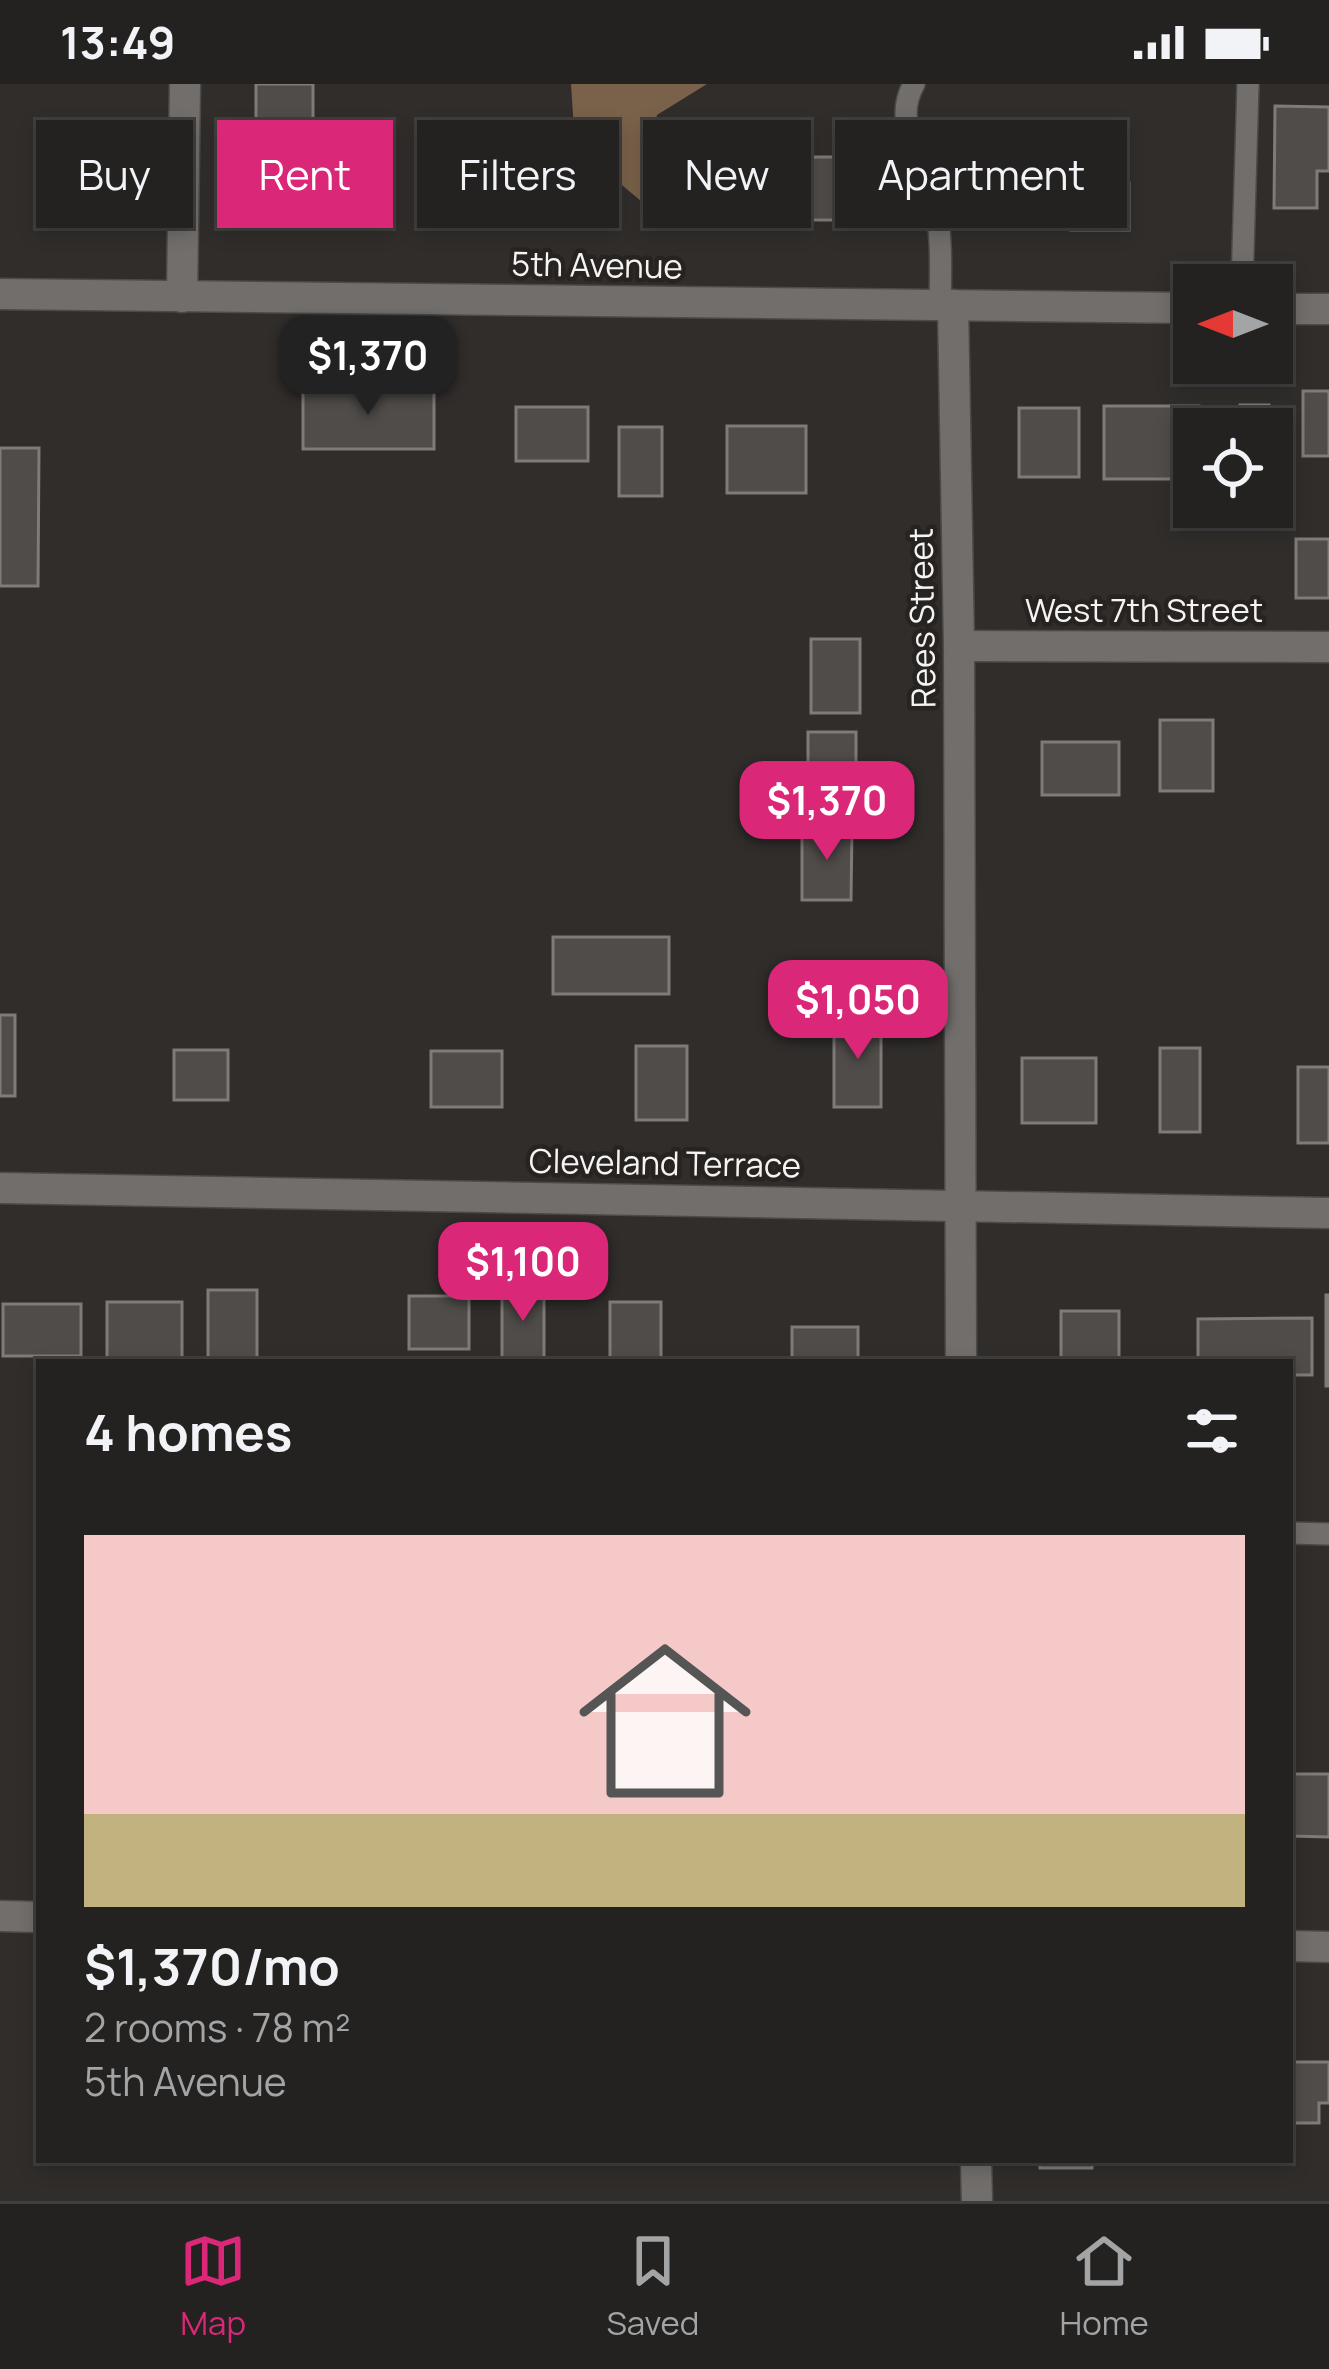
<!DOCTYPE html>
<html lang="en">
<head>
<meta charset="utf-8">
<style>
	:root { --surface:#242220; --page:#2c2a29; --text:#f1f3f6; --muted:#a3a4a5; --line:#413f3e; --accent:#db2777 }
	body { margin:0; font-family:Manrope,sans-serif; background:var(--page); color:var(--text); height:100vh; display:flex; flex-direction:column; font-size:45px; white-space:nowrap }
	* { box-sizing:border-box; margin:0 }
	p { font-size:39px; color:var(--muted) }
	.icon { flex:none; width:66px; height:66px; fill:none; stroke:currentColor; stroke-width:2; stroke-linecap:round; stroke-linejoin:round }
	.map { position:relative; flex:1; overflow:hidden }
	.sheet { position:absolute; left:36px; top:1275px; width:1257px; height:804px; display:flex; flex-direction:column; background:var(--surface); border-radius:0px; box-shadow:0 6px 18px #0003,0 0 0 3px var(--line) }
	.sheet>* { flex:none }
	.top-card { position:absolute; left:36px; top:36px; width:1257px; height:108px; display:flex; gap:24px }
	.needle { width:78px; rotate:270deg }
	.tools { position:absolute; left:1173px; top:180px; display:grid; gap:24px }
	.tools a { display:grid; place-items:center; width:120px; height:120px; border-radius:0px; background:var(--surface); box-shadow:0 6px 18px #0003,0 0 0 3px var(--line); font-size:60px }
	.price { position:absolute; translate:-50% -102px; padding:0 27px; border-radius:24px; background:var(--accent); color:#fff; font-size:39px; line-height:78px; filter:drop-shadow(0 3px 6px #0008) }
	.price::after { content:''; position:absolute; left:50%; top:72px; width:36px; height:27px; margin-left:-18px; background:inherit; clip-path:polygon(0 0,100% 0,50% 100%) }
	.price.on { background:#222; color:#fff }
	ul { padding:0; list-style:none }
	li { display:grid; align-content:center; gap:24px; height:636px; padding:0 48px }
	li+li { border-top:3px solid var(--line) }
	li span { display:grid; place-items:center; height:372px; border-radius:0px; color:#555 }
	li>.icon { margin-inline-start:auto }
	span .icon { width:216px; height:216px; fill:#fffc; stroke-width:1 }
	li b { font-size:51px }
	h2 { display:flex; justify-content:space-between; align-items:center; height:144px; padding:0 48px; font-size:51px }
	.pill { padding:0 42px; border-radius:0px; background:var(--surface); box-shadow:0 6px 18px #0003,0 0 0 3px var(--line); font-size:42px; line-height:108px }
	.pill.on { background:var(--accent); color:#fff }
	.status { display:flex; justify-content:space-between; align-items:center; height:84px; padding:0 60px; background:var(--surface); direction:ltr }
	.status svg { height:33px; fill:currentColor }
	.dock { display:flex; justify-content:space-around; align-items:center; height:168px; border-top:3px solid var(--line); background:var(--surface); font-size:33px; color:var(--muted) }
	.dock a { display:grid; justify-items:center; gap:6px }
	.dock .on { color:var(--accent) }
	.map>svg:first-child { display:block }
	.forest { fill:#79614a }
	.building { fill:#4f4c49; stroke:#7e7b79; stroke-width:3 }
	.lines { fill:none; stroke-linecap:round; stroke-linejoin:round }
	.lane-casing { stroke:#4d4b49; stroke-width:24 }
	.street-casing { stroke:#4d4b49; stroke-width:33 }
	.secondary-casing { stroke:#4d4b49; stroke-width:33 }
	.lane { stroke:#716e6b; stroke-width:21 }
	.street { stroke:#716e6b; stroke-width:30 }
	.secondary { stroke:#716e6b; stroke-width:30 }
	.labels { text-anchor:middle; stroke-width:9; stroke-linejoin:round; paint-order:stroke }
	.street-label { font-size:33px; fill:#f6f4f3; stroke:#262321 }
</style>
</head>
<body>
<div class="status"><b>13:49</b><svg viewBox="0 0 49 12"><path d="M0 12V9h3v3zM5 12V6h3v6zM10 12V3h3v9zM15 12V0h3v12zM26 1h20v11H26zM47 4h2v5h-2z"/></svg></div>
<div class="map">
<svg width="1329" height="2117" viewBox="0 0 1329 2117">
	<rect width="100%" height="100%" fill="#302d2b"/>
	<path class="forest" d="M571 0H707L657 31 641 117 575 62Z"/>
	<g class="building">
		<path d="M256 0H313V59H364V114H256Z"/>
		<path d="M1275 22 1329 23V87H1317V124H1274Z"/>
		<rect x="757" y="73" width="120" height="63"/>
		<rect x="1071" y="99" width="58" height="47"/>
		<rect x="303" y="302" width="131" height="63"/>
		<rect x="1303" y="307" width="26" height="65"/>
		<rect x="1240" y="321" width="29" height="24"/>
		<path d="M1104 322H1199V345H1194V395H1104Z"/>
		<rect x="516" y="323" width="72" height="54"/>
		<rect x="1019" y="324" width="60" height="69"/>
		<rect x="727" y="342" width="79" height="67"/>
		<rect x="619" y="343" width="43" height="69"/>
		<path d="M0 364H39L38 502H0Z"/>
		<rect x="1296" y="455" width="33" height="59"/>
		<rect x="811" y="555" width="49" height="74"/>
		<rect x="1160" y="636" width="53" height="71"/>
		<rect x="808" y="648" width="48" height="74"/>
		<rect x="1042" y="658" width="77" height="53"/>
		<path d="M802 743H852L851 816H802Z"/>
		<rect x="553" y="853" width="116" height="57"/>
		<rect x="0" y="931" width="15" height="81"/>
		<rect x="834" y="934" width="47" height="89"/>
		<rect x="636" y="962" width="51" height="74"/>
		<rect x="1160" y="964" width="40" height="84"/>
		<rect x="174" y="966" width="54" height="50"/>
		<rect x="431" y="967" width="71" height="56"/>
		<rect x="1022" y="974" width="74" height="65"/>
		<rect x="1298" y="983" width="31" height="76"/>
		<rect x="502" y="1203" width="42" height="75"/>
		<rect x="208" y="1206" width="49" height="72"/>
		<rect x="1326" y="1211" width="3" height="91"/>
		<rect x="409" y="1212" width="60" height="53"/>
		<rect x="107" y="1218" width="75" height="56"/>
		<rect x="610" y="1218" width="51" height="60"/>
		<rect x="3" y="1220" width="78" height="52"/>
		<rect x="1061" y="1227" width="58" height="51"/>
		<path d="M1312 1234V1291H1290V1278H1198V1235Z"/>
		<rect x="792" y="1243" width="66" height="35"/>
		<path d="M1292 1690H1329V1753L1291 1752Z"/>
		<path d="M1290 1978H1329V2019H1319V2039H1290Z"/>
		<rect x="1040" y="2076" width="52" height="8"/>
	</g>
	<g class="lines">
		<defs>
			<g id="lane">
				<path d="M914 0C891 41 924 68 933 107 942 144 941 183 940 221"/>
				<path d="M1242 201 1248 0"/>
				<path d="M1290 1449 1329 1450"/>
			</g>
			<g id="street">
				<path d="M0 210 1194 224"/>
				<path d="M182 213 185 0"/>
				<path d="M953 221 959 562 961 1278"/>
				<path d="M1272 225H1329"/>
				<path d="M959 562 1329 563"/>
				<path d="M0 1104 1329 1129"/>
				<path d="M976 2076 977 2117"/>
			</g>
			<g id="secondary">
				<path d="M0 1832 39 1833"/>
				<path d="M1290 1862 1329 1863"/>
			</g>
		</defs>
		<use href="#lane" class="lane-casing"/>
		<use href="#street" class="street-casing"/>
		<use href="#secondary" class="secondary-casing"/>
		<use href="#lane" class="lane"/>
		<use href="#street" class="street"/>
		<use href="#secondary" class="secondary"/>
	</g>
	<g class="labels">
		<g class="street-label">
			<text transform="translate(597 181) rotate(1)" y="12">5th Avenue</text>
			<text x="1144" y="538">West 7th Street</text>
			<text transform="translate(922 534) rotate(-91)" y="12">Rees Street</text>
			<text transform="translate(665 1079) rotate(1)" y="12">Cleveland Terrace</text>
		</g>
	</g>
</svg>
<div class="tools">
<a><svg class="needle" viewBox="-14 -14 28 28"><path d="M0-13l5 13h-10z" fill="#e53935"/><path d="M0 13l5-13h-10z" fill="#a3a4a5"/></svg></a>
<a><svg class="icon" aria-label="locate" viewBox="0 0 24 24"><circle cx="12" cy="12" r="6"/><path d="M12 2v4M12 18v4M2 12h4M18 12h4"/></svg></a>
</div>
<b class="price on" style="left:368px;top:334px">$1,370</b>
<b class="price" style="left:827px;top:779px">$1,370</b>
<b class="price" style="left:858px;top:978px">$1,050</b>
<b class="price" style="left:523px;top:1240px">$1,100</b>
<div class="top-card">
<a class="pill">Buy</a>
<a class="pill on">Rent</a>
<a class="pill">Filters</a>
<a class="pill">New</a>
<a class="pill">Apartment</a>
</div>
<section class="sheet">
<h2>4 homes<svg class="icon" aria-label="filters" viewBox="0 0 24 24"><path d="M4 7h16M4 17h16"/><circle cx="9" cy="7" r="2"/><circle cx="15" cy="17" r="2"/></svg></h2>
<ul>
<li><span style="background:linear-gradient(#f6c9c9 75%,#c2b280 0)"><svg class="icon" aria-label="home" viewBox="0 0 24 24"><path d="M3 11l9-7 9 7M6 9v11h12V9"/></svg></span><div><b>$1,370/mo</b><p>2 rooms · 78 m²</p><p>5th Avenue</p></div></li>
</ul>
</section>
</div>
<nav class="dock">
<a class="on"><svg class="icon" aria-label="map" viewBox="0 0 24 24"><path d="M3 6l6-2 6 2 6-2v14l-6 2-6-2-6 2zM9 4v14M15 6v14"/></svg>Map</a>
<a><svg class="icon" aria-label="saved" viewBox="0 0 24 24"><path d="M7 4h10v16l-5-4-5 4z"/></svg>Saved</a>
<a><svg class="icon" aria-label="home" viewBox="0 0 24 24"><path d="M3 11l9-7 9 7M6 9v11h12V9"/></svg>Home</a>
</nav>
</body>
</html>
